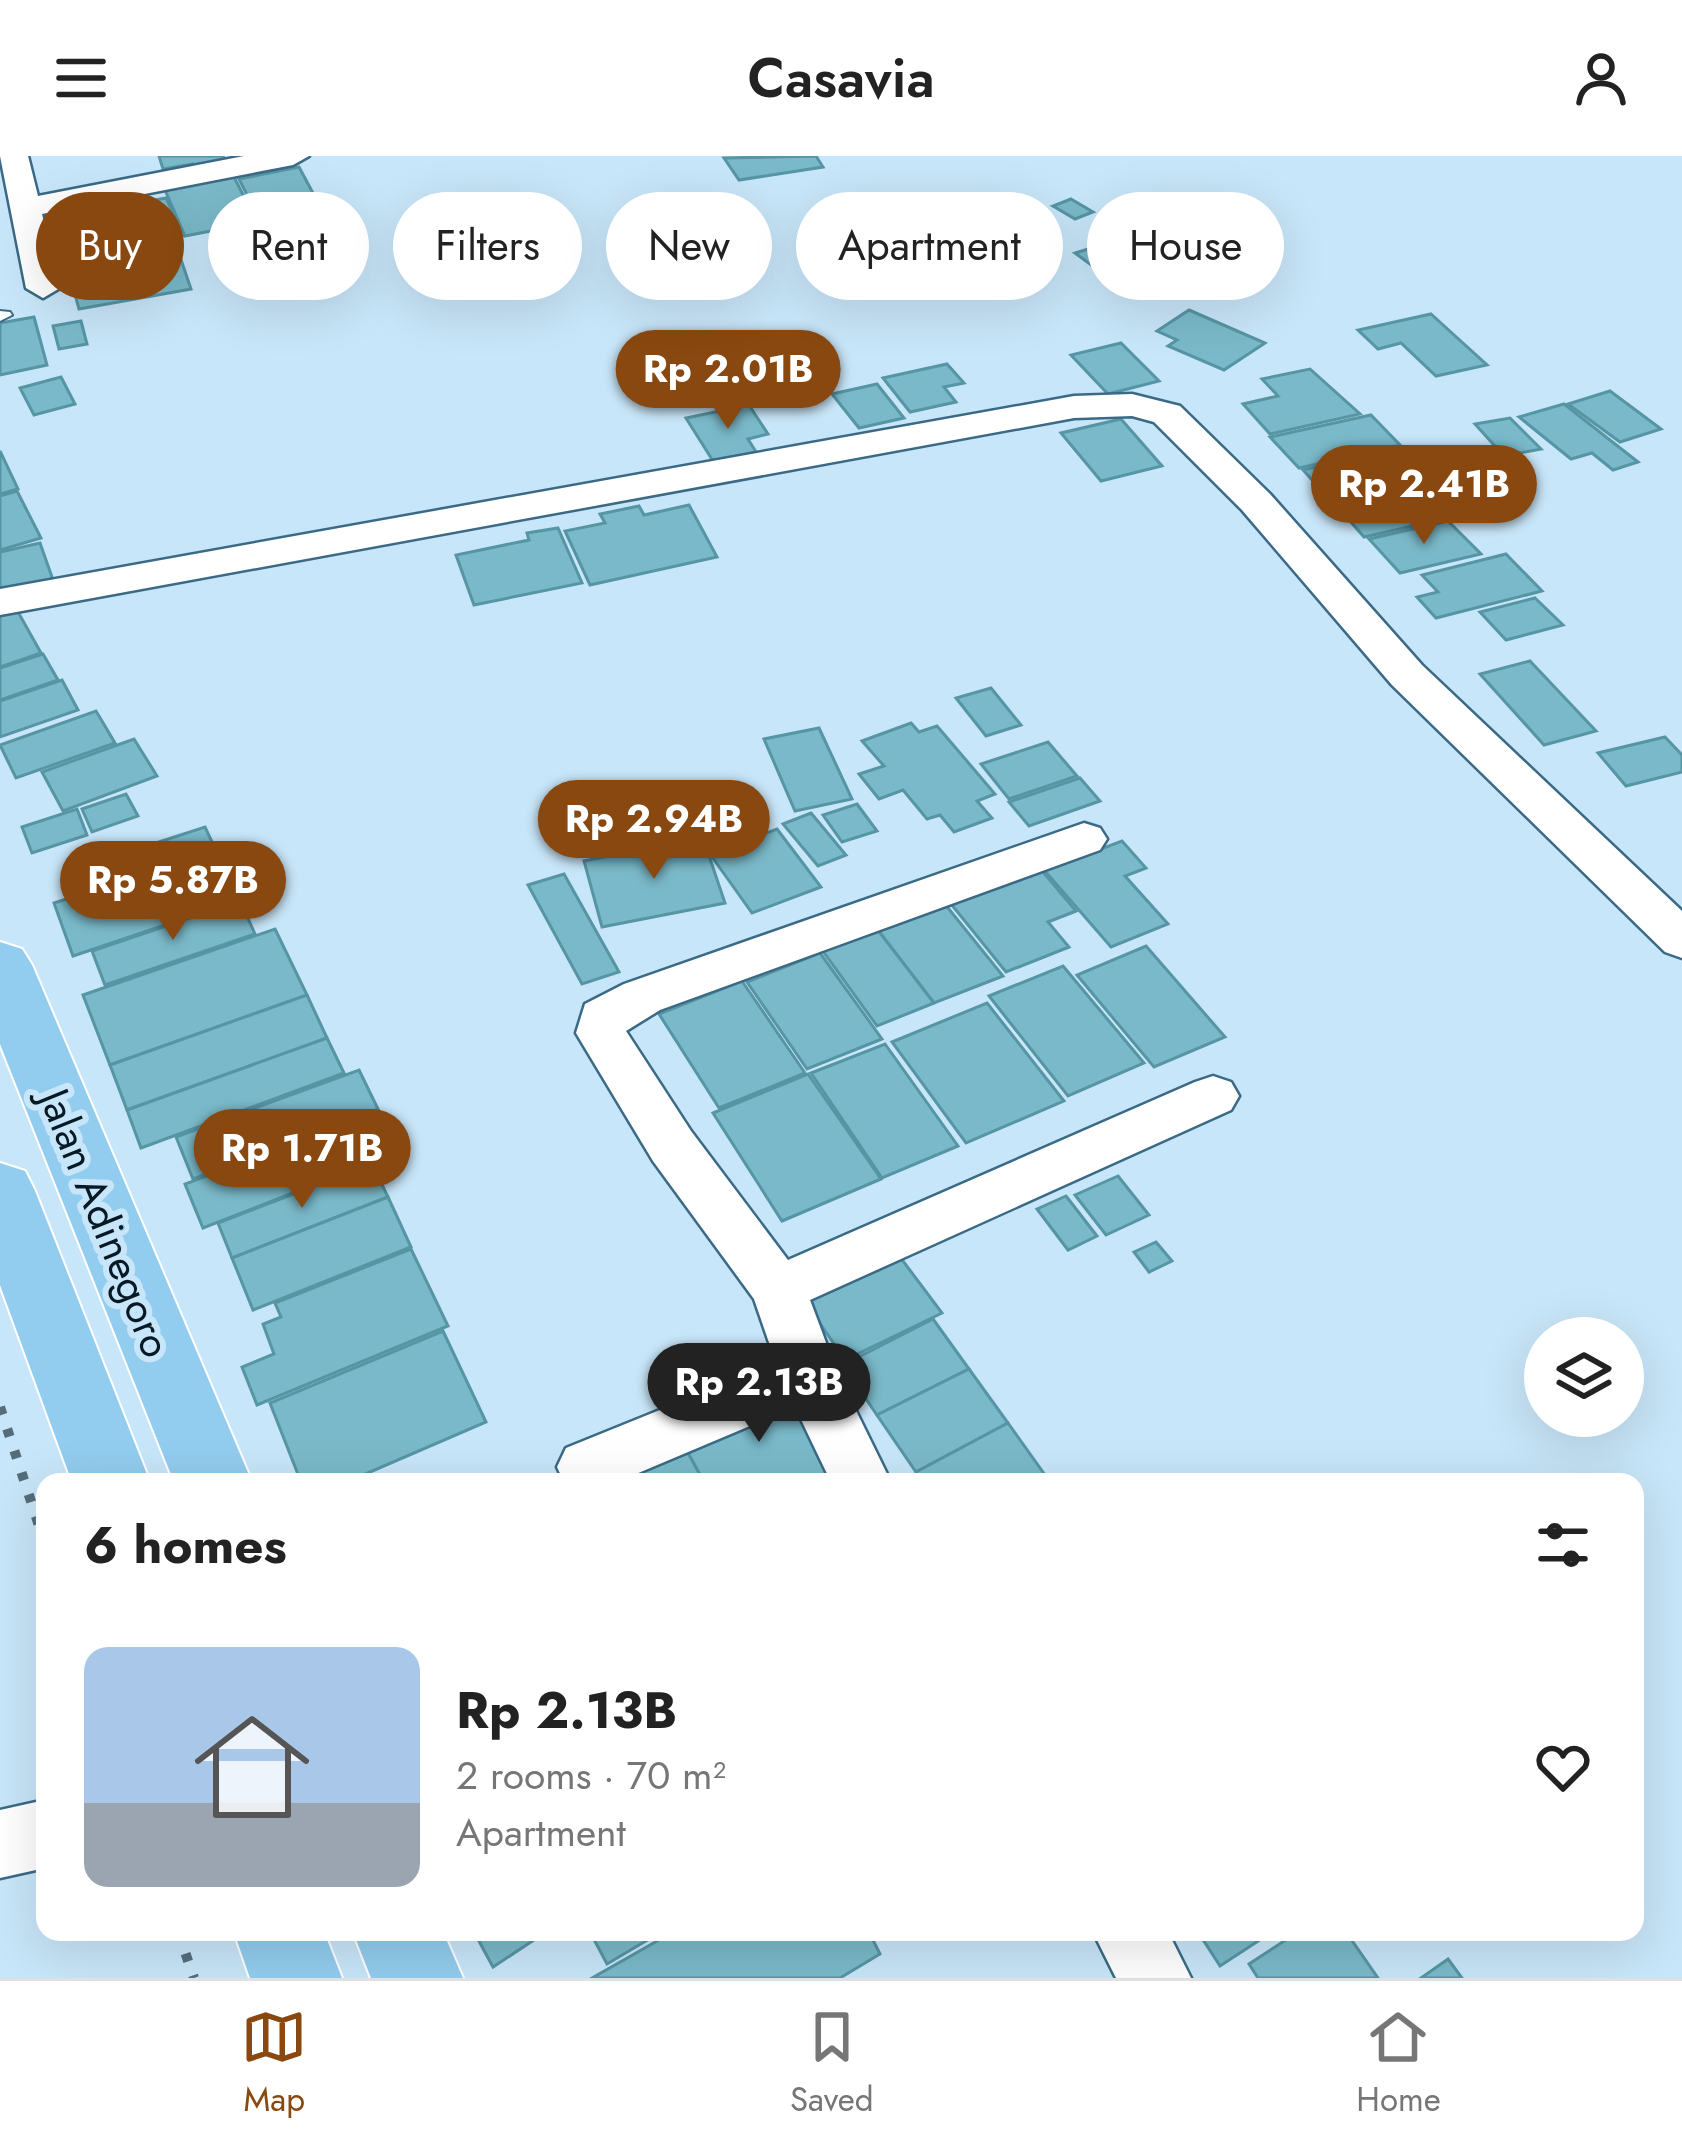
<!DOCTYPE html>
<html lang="en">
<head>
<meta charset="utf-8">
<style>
	:root { --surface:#fff; --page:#f6f6f6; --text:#222; --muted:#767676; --line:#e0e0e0; --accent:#884810 }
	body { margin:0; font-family:Jost,sans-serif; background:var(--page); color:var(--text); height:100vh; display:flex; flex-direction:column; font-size:45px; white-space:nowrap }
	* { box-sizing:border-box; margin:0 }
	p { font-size:39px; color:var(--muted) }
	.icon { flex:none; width:66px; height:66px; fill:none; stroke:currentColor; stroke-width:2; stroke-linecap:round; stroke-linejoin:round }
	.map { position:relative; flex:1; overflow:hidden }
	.drawer { position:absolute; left:36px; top:1317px; width:1608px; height:468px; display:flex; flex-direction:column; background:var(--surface); border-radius:24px; box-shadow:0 12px 48px #0002 }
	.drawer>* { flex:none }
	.hud { position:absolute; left:36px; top:36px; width:1611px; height:108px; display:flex; gap:24px }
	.tools { position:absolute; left:1524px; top:1161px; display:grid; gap:24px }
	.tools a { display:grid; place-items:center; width:120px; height:120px; border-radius:50%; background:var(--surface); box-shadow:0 12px 48px #0002; font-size:60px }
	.price { position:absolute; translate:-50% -102px; padding:0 27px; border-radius:42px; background:var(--accent); color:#fff; font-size:39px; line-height:78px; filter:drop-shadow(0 3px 6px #0008) }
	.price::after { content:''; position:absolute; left:50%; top:72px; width:36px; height:27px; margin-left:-18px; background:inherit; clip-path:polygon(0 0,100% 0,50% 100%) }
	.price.selected { background:#222; color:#fff }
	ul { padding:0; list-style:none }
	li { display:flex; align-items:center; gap:36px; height:300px; padding:0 48px }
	li span { display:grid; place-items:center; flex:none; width:336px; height:240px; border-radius:24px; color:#555 }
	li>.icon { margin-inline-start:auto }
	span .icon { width:144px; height:144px; fill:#fffc; stroke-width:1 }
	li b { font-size:51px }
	h2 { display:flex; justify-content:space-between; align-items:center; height:144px; padding:0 48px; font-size:51px }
	.pill { padding:0 42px; border-radius:54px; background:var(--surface); box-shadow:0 12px 48px #0002; font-size:42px; line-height:108px }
	.pill.selected { background:var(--accent); color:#fff }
	header { display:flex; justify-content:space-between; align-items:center; height:156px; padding:0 48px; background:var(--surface); font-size:54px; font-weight:600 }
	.tabs { display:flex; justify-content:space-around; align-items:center; height:168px; border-top:3px solid var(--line); background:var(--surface); font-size:33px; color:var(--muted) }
	.tabs a { display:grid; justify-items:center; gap:6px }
	.tabs .selected { color:var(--accent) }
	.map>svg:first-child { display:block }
	.building { fill:#7ab9c9; stroke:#5695a4; stroke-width:3 }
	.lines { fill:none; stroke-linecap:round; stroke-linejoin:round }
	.service-casing { stroke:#3a6a86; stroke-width:4 }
	.minor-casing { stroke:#3a6a86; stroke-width:5 }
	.trunk-casing { stroke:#fff; stroke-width:4 }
	.service { fill:#fff; fill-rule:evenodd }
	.minor { fill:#fff; fill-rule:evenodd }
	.trunk { fill:#92ccee; fill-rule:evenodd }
	.rail { stroke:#556d7b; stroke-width:10; stroke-dasharray:8 15; stroke-linecap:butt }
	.labels { text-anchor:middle; stroke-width:12; stroke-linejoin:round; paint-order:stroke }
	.street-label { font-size:42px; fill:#061924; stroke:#c8e6f9 }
</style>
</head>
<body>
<header><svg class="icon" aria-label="menu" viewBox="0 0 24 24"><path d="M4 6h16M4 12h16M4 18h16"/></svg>Casavia<svg class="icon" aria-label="person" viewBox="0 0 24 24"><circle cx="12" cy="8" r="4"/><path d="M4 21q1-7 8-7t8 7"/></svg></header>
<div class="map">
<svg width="1682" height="1822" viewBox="0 0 1682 1822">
	<rect width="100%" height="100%" fill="#c8e6f9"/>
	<g class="building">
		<path d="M159 0H223L228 11 197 17 193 8 163 13Z"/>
		<path d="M816 0 823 11 739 24 724 2Z"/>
		<path d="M299 11 322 54 261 66 239 23Z"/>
		<path d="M234 21 257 66 185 80 165 34Z"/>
		<path d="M166 42 183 80 134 90 118 51Z"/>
		<path d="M109 43 127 91 55 105 39 55Z"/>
		<path d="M1071 43 1093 56 1075 63 1053 50Z"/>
		<path d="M1140 67 1193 104 1117 128 1075 97 1111 86 1102 79Z"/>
		<path d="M175 86 191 133 79 153 74 135 139 124 130 94Z"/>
		<path d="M1189 154 1265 187 1224 214 1168 190 1177 184 1157 175Z"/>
		<path d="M1431 158 1487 209 1436 220 1401 187 1378 193 1358 174Z"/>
		<path d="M34 161 47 209 0 219V167Z"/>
		<path d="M81 165 87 188 59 193 53 170Z"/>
		<path d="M1121 187 1159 225 1108 238 1071 199Z"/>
		<path d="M947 208 964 227 944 231 956 246 910 256 883 222Z"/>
		<path d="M1310 213 1360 258 1270 278 1243 248 1278 240 1262 223Z"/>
		<path d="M61 221 75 248 34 259 20 232Z"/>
		<path d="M877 228 904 262 859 272 832 238Z"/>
		<path d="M1610 235 1661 273 1620 286 1568 248Z"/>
		<path d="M1564 248 1638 306 1613 314 1592 297 1571 303 1519 261Z"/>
		<path d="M749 249 768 278 748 283 756 296 713 305 686 262Z"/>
		<path d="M1371 259 1400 289 1299 312 1270 281Z"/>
		<path d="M1510 262 1541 293 1504 300 1475 268Z"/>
		<path d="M1121 263 1162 310 1101 325 1061 277Z"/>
		<path d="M1404 291 1436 322 1332 346 1303 314Z"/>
		<path d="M0 295 18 333 0 338Z"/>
		<path d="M1415 331 1444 363 1364 381 1335 348Z"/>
		<path d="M17 335 41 382 0 394V340Z"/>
		<path d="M689 349 717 401 590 429 565 375 605 367 600 358 639 350 644 359Z"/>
		<path d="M1448 365 1481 398 1400 417 1369 383Z"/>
		<path d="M558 372 582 427 474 449 456 399 529 384 527 377Z"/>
		<path d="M40 387 53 424 0 437V396Z"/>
		<path d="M1506 398 1542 435 1436 462 1417 441 1438 436 1422 419Z"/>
		<path d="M1535 442 1563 469 1506 484 1480 456Z"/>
		<path d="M13 447 41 497 0 511V451Z"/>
		<path d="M43 498 58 524 0 544V512Z"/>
		<path d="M1530 505 1596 575 1544 589 1480 518Z"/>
		<path d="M62 524 78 554 0 581V545Z"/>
		<path d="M991 532 1021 569 986 580 956 542Z"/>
		<path d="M96 555 115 587 16 622 0 589Z"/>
		<path d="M911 567 919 576 937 570 995 638 977 645 992 662 954 676 940 659 927 663 903 634 879 643 859 618 884 610 862 585Z"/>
		<path d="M819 572 852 643 795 655 764 583Z"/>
		<path d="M1665 581 1682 599V616L1626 630 1598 597Z"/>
		<path d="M134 583 157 620 63 655 42 616Z"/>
		<path d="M1048 586 1077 620 1009 643 981 608Z"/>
		<path d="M1080 622 1100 645 1029 670 1009 646Z"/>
		<path d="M126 638 138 660 92 676 82 653Z"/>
		<path d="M857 648 877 675 842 686 823 659Z"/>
		<path d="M77 653 87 679 32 697 22 671Z"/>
		<path d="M811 657 846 699 818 710 783 668Z"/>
		<path d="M205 671 239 744 73 800 54 747 113 728 103 704Z"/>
		<path d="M777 673 821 731 752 757 710 698Z"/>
		<path d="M703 682 725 747 602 771 584 705Z"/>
		<path d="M1095 685 1101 693 1122 685 1146 712 1125 720 1168 768 1111 791 1038 707Z"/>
		<path d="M1038 710 1076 755 1048 766 1069 791 1006 816 943 738Z"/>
		<path d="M564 718 619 816 582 828 528 729Z"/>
		<path d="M240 745 255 778 105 829 92 795Z"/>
		<path d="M944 747 1003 820 934 847 877 773Z"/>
		<path d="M275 773 307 839 110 909 83 839Z"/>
		<path d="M877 773 934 847 877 870 822 794Z"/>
		<path d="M1146 790 1225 881 1154 911 1077 819Z"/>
		<path d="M820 797 882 883 807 913 747 826Z"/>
		<path d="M1063 810 1144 907 1068 940 989 840Z"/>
		<path d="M742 825 805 917 719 952 659 858Z"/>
		<path d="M307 839 327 882 127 954 110 909Z"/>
		<path d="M987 847 1064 945 966 987 892 886Z"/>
		<path d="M327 882 344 917 141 992 127 954Z"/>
		<path d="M885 888 958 990 882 1022 811 917Z"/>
		<path d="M359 914 378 953 193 1023 176 981Z"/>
		<path d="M808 918 881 1023 782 1065 713 957Z"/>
		<path d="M305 983 323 1025 203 1072 185 1028Z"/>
		<path d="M372 1008 388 1041 232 1102 218 1067Z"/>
		<path d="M1118 1020 1149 1059 1106 1079 1075 1039Z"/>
		<path d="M1066 1040 1097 1080 1068 1094 1037 1053Z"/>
		<path d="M388 1041 411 1091 253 1154 232 1102Z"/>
		<path d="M1156 1086 1172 1105 1149 1116 1134 1096Z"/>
		<path d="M411 1093 448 1170 257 1249 242 1211 274 1198 263 1168 281 1161 275 1147Z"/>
		<path d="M894 1093 942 1157 845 1204 800 1138Z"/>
		<path d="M933 1163 969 1213 877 1259 843 1209Z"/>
		<path d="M443 1175 486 1266 347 1326H301L270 1247Z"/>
		<path d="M969 1213 1008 1267 916 1316 877 1259Z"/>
		<path d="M790 1229 835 1326H704L679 1281Z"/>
		<path d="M1008 1267 1050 1326H923L916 1316Z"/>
		<path d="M679 1281 704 1326H584Z"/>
		<path d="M474 1776H546L493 1811Z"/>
		<path d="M590 1776H661L607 1808Z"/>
		<path d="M673 1776H869L880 1798 840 1822H592Z"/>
		<path d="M1198 1776H1272L1220 1810Z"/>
		<path d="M1298 1776H1346L1378 1822H1258L1249 1808Z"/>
		<path d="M1448 1803 1462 1822H1421Z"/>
	</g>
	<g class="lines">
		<defs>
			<path id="service" d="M0 155 10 156 12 159 0 165Z"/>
			<g id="minor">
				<path d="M0 0H28L38 40 244 0H309L293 9 42 58 60 132 43 142 26 132Z"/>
				<path d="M1132 238 1180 250 1270 338 1422 509 1682 755V802L1665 796 1392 529 1242 354 1154 266 1132 260 1074 262 0 459V433L1074 240Z"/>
				<path d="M1084 667 1100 672 1107 683 1100 694 660 854 626 875 691 975 788 1104 1195 926 1213 920 1231 926 1239 940 1231 954 810 1144 837 1216 891 1326H831L795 1251 617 1326H564L557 1311 566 1292 776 1207 754 1143 653 1005 576 877 585 848 624 828Z"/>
				<path d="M45 1644V1712L0 1722V1654Z"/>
				<path d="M1093 1776H1168L1191 1822H1116Z"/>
			</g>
			<g id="trunk">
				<path d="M0 786 22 793 32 809 252 1326H174L0 888Z"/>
				<path d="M0 1007 25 1015 35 1035 150 1326H72L0 1129Z"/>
				<path d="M234 1776H324L342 1822H250Z"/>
				<path d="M353 1776H443L463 1822H371Z"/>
			</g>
		</defs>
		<use href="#service" class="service-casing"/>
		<use href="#minor" class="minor-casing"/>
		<use href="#trunk" class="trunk-casing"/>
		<use href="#service" class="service"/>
		<use href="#minor" class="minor"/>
		<use href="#trunk" class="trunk"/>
		<g class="rail">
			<path d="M0 1251 45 1388"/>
			<path d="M178 1776 194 1822"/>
		</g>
	</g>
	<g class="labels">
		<g class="street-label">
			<text transform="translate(106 1067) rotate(68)" y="15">Jalan Adinegoro</text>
		</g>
	</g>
</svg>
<div class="tools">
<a><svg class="icon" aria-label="layers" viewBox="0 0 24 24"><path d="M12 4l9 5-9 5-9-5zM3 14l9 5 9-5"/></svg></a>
</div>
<b class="price" style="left:728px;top:276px">Rp 2.01B</b>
<b class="price" style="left:1424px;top:391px">Rp 2.41B</b>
<b class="price" style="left:654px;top:726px">Rp 2.94B</b>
<b class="price" style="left:173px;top:787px">Rp 5.87B</b>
<b class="price" style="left:302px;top:1055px">Rp 1.71B</b>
<b class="price selected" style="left:759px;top:1289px">Rp 2.13B</b>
<div class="hud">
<a class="pill selected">Buy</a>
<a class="pill">Rent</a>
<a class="pill">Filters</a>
<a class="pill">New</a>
<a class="pill">Apartment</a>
<a class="pill">House</a>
</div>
<section class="drawer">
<h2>6 homes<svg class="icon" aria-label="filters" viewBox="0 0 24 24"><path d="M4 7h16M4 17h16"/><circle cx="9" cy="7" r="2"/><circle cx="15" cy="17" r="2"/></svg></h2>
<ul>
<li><span style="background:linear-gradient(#a9c7e8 65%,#9aa5b1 0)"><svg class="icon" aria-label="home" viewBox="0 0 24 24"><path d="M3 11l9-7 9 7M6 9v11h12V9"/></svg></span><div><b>Rp 2.13B</b><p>2 rooms · 70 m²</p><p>Apartment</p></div><svg class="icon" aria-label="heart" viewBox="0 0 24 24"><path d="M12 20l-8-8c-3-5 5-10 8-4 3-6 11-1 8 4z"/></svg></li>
</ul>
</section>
</div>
<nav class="tabs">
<a class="selected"><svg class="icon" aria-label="map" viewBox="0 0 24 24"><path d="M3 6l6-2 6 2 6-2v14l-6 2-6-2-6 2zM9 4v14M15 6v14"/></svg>Map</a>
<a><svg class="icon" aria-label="saved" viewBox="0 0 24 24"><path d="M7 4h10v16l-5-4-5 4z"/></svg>Saved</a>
<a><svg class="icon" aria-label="home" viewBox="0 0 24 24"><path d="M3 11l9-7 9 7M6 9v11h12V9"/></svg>Home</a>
</nav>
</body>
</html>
